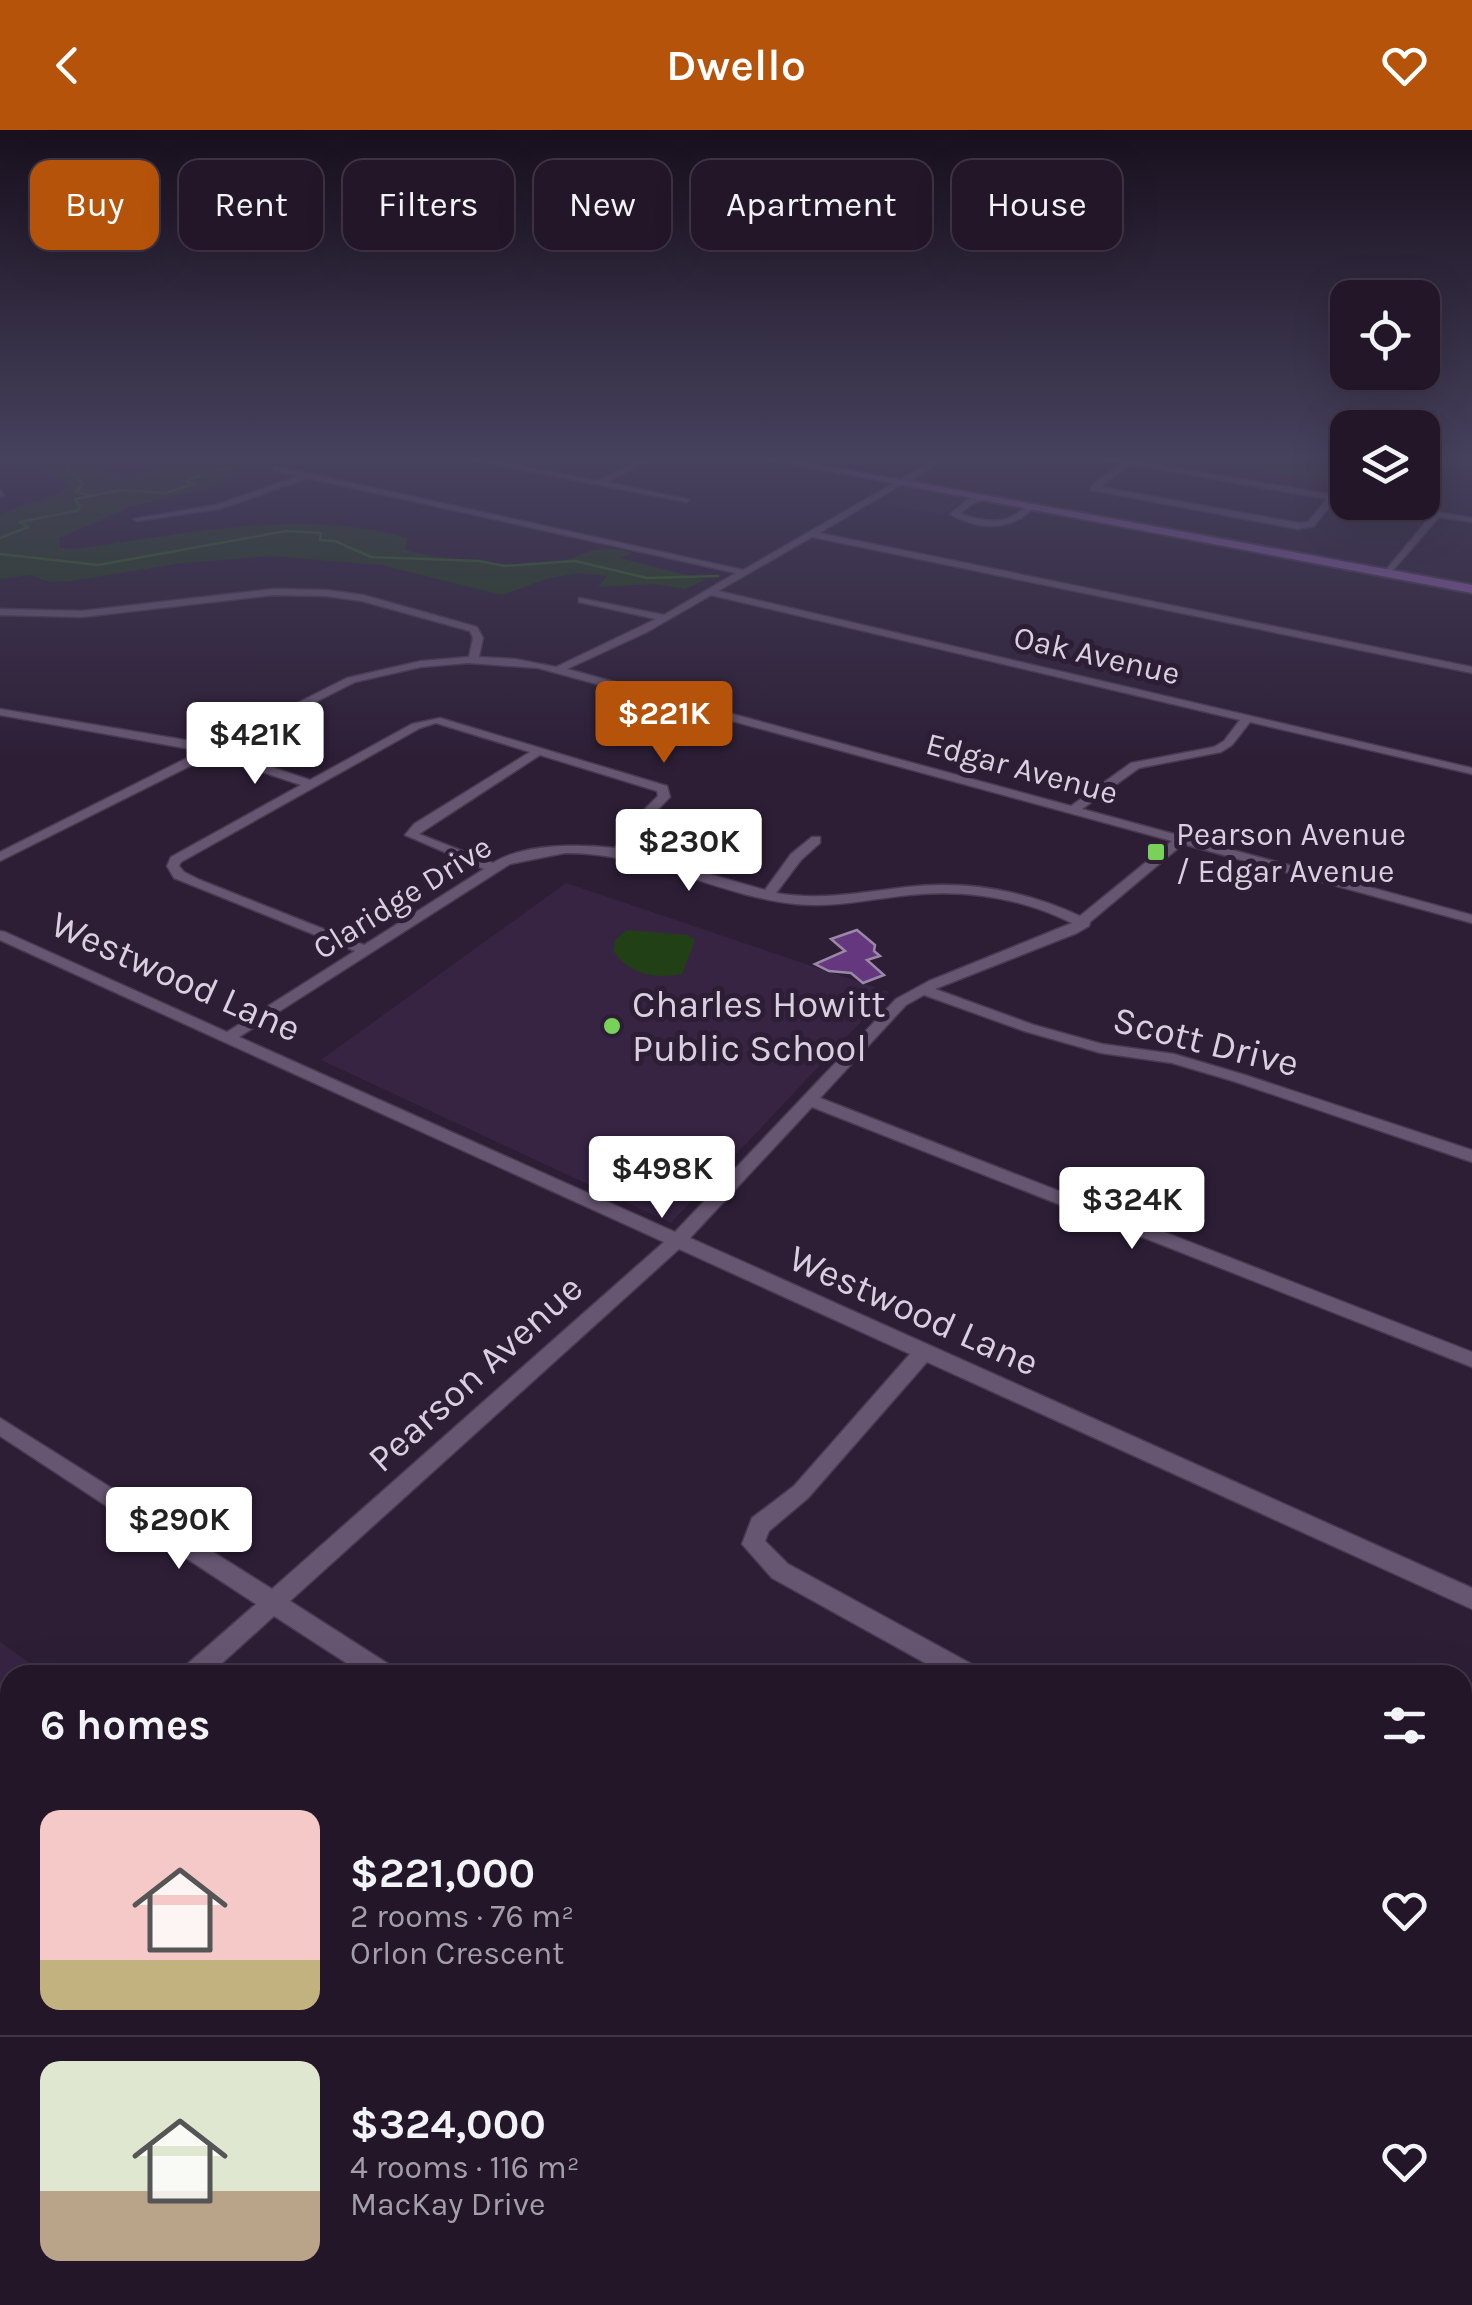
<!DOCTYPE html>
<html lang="en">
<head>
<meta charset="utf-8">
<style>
	:root { --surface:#221628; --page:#2e2334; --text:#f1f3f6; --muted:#a29fa8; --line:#3f3545; --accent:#b45309 }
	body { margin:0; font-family:Karla,sans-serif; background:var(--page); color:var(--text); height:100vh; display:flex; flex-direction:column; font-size:38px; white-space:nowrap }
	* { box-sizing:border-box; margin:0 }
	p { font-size:32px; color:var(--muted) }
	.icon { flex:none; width:55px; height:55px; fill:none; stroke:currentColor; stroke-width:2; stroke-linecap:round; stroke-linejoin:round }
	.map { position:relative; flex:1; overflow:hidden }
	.side { position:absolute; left:0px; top:1535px; width:1472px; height:640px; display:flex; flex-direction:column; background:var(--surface); border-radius:30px 30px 0 0; box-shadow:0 10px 40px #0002,0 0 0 2px var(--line) }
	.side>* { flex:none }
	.hud { position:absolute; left:30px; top:30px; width:1412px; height:90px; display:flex; gap:20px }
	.buttons { position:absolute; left:1330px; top:150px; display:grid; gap:20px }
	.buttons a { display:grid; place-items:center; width:110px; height:110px; border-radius:20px; background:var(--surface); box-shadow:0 10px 40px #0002,0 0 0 2px var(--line); font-size:50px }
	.price { position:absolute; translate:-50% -85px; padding:0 22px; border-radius:10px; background:#fff; color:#222; font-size:32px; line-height:65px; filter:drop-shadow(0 2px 5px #0008) }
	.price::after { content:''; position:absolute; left:50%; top:60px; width:30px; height:22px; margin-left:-15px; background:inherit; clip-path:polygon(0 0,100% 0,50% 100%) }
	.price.selected { background:var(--accent); color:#fff }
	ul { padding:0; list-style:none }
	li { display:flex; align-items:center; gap:30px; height:250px; padding:0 40px }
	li+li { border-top:2px solid var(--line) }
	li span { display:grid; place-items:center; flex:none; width:280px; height:200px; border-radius:20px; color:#555 }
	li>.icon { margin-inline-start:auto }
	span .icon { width:120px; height:120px; fill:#fffc; stroke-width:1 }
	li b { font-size:42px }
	h2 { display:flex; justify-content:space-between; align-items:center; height:120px; padding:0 40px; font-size:42px }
	.chip { padding:0 35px; border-radius:20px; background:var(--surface); box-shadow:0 10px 40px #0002,0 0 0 2px var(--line); font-size:35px; line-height:90px }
	.chip.selected { background:var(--accent); color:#fff }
	header { display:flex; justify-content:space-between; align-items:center; height:130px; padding:0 40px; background:var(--accent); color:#fff; font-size:45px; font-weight:600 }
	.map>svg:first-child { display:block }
	.built { fill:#372443 }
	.green { fill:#214016 }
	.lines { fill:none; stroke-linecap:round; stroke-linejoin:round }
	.stream-far1 { stroke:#31681b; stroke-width:2.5 }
	.stream { stroke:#31681b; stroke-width:8 }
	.building { fill:#64377f; stroke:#9a88a6; stroke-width:2.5 }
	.minor-casing { stroke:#483b50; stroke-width:3 }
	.major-casing { stroke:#483b50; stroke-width:4 }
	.minor { fill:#675672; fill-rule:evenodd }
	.major { fill:#8a5ba6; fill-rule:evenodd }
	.poi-dot { fill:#78d259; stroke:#2d1e36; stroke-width:4 }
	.labels { text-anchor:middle; stroke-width:10; stroke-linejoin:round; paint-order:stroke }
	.far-street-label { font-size:32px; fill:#d9cfe0; stroke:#2d1e36 }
	.far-poi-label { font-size:32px; fill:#d9cfe0; stroke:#2d1e36; text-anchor:start }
	.street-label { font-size:38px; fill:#d9cfe0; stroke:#2d1e36 }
	.poi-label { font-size:38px; fill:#d9cfe0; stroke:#2d1e36; text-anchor:start }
</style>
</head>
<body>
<header><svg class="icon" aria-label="back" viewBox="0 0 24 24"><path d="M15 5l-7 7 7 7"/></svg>Dwello<svg class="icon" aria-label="heart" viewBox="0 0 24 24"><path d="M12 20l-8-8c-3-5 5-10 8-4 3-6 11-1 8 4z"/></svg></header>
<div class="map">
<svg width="1472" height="2175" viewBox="0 0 1472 2175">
	<rect width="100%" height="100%" fill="#2d1e36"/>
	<g class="built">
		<path d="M802 326H935L902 345Z"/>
		<path d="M904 357 967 368 942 385 878 373Z"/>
		<path d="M566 753 889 862 671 1093 321 930Z"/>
		<path d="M0 1512 46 1545H10V1653L0 1657Z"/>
	</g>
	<g class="green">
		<path d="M15 326H90L113 339 103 343 133 350 170 326H269L221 350 230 353 131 377 59 408 60 418 75 419C184 405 299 377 407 408L405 420C441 430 510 437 548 433 585 430 589 410 632 423L620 428 706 450 685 459 654 454 598 457 607 446 580 443 549 448 502 465 381 435 271 426 182 433 71 451 49 452 31 445 0 449V384L61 362 68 354 34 338 1 330Z"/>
		<path d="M1172 326H1306L1320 336 1347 335V355Z"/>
		<path d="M627 800 688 805 695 810 682 844C655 849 629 845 613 820L616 809Z"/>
		<path d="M10 1711V2165H317L315 2175H0V1715Z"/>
		<path d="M1472 1819V1987L1463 1981V1852Z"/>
	</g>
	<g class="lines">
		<g class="stream-far1">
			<path d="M73 326 67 338 83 354 76 362 89 365"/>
			<path d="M0 408 28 397 20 392 76 381 80 377 75 369 121 360 166 363 195 354 186 352 190 349 254 330 250 326"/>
			<path d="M0 424 98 435 286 401 321 403 320 410 335 411 371 427 479 431 504 436 575 431 647 448 718 446"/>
		</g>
		<path class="stream" d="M344 2175 347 2165"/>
	</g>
	<path class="building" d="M857 800 875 815 874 821 880 826 867 830 884 845 863 853 851 843 829 841 815 834 845 821 831 809Z"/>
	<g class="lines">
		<defs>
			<g id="minor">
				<path d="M452 326H469L597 351 649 326H660L606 352 690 370 686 372Z"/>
				<path d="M941 326H951L819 403 1472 537V543L812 407 718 461 1472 638V644L1250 592 1232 615 1221 622 1139 638 1082 679 1472 785V793L1183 714 1090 792 1089 796 1077 803 935 859 1034 895 1102 914 1174 924 1245 945 1472 1020V1032L1233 951 1172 933 1101 923 1024 901 924 865 906 875 820 968 1472 1222V1237L812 977 690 1108 1472 1458V1479L927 1232 808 1368 769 1401 765 1411 788 1434 977 1537 981 1545H947L772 1448 742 1414 752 1388 794 1356 910 1224 679 1119 290 1471 393 1537 397 1545H365L274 1486 209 1545H180L184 1537 256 1474 0 1306V1288L272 1459 664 1112 0 810V801L5 802 227 902 355 821 174 748 167 736 171 727 301 655 212 625 0 731V722L201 621 0 585V579L191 611 210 617 347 548 421 531 469 527 473 508 470 501 362 471 326 466 274 465 82 487 0 485V479L82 481 274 459 326 460 363 465 477 497 483 508 479 527 515 529 556 537 656 489 579 472V468L664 485 736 443 308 348 220 379 137 391 133 389 216 375 299 346 272 340 275 336 743 440ZM711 465 1240 590 1224 611 1214 617 1131 633 1071 676 567 539 647 502ZM468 533 538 538 1172 711 1080 786C1026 761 967 750 907 757 863 762 821 771 776 763L801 730 820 713V707H812L791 724 765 760 626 720 640 698 670 667 667 656 440 588 412 594 310 650 221 620 355 552 421 537ZM436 593 530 622 414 694 405 705 484 739 364 815 200 750 184 742 179 736 181 732 420 598ZM540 625 657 661 658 666 631 693 615 718C579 714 524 713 493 733L419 704ZM565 723C652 723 715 765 795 774 834 778 871 769 909 765 966 759 1021 768 1072 793L929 851 896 869 675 1102 239 907 510 734Z"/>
				<path d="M1090 326H1108L1333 365 1348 367V372L1335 370 1314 396 1298 399 1091 360V356L1122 333ZM1130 334 1327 369 1308 392 1298 393 1101 357Z"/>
				<path d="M1445 326H1466L1422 334V330Z"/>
				<path d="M0 360 4 365 0 367Z"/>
				<path d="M982 366 985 370 974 373 960 383C984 393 1008 396 1027 375L1034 377C1012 402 977 400 950 384L968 369Z"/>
				<path d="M1359 372H1381L1472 388V392L1439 387 1388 446 1385 441 1431 386Z"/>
				<path d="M10 1663V1689L0 1694V1668Z"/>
				<path d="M917 2165H949L945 2175H913Z"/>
				<path d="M1321 2165H1364L1368 2175H1325Z"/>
			</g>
			<path id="major" d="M750 326H772L1472 455V463Z"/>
		</defs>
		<use href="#minor" class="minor-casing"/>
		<use href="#major" class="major-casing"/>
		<use href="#minor" class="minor"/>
		<use href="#major" class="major"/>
	</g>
	<linearGradient id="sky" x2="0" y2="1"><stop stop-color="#19101e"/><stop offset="0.52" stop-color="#46415d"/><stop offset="1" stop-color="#46415d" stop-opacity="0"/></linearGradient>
	<rect width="1472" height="631" fill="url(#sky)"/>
	<g class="poi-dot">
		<rect x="1146" y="712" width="20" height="20" rx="5"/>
		<circle cx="612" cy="896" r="10"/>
	</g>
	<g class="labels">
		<g class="far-street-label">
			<text transform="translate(1097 525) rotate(13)" y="11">Oak Avenue</text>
			<text transform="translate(1022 638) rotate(15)" y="11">Edgar Avenue</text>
			<text transform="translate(402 767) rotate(-32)" y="11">Claridge Drive</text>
		</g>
		<g class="far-poi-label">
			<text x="1176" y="715">Pearson Avenue<tspan x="1176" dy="37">/ Edgar Avenue</tspan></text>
		</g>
		<g class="street-label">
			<text transform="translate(176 846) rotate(24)" y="13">Westwood Lane</text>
			<text transform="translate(1206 911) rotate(14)" y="13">Scott Drive</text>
			<text transform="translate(914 1180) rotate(24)" y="13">Westwood Lane</text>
			<text transform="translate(475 1243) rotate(-42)" y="13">Pearson Avenue</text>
		</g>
		<g class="poi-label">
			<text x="632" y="887">Charles Howitt<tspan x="632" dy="44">Public School</tspan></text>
		</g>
	</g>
</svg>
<div class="buttons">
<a><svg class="icon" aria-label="locate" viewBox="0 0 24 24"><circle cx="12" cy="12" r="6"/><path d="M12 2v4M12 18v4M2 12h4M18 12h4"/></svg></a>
<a><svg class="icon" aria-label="layers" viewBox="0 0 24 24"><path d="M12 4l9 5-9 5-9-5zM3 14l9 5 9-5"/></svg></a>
</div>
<b class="price selected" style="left:664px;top:636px">$221K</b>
<b class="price" style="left:255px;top:657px">$421K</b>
<b class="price" style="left:689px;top:764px">$230K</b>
<b class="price" style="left:662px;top:1091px">$498K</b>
<b class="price" style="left:1132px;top:1122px">$324K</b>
<b class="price" style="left:179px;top:1442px">$290K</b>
<div class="hud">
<a class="chip selected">Buy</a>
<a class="chip">Rent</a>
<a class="chip">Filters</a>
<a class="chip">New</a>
<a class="chip">Apartment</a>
<a class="chip">House</a>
</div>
<section class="side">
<h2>6 homes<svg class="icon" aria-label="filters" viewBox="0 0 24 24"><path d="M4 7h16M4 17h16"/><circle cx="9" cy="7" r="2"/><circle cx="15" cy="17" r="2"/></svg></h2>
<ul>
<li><span style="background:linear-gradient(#f6c9c9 75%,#c2b280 0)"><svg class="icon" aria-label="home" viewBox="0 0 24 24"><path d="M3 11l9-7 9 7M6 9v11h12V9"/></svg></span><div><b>$221,000</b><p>2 rooms · 76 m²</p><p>Orlon Crescent</p></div><svg class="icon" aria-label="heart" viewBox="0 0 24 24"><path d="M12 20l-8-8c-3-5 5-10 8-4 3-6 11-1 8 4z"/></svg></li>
<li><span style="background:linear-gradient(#dfe7d0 65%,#b9a48a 0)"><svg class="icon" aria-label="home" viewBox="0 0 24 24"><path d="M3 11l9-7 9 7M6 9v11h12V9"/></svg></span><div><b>$324,000</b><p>4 rooms · 116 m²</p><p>MacKay Drive</p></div><svg class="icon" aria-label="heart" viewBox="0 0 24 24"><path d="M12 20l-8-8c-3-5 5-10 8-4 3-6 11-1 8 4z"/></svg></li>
</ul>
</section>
</div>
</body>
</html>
